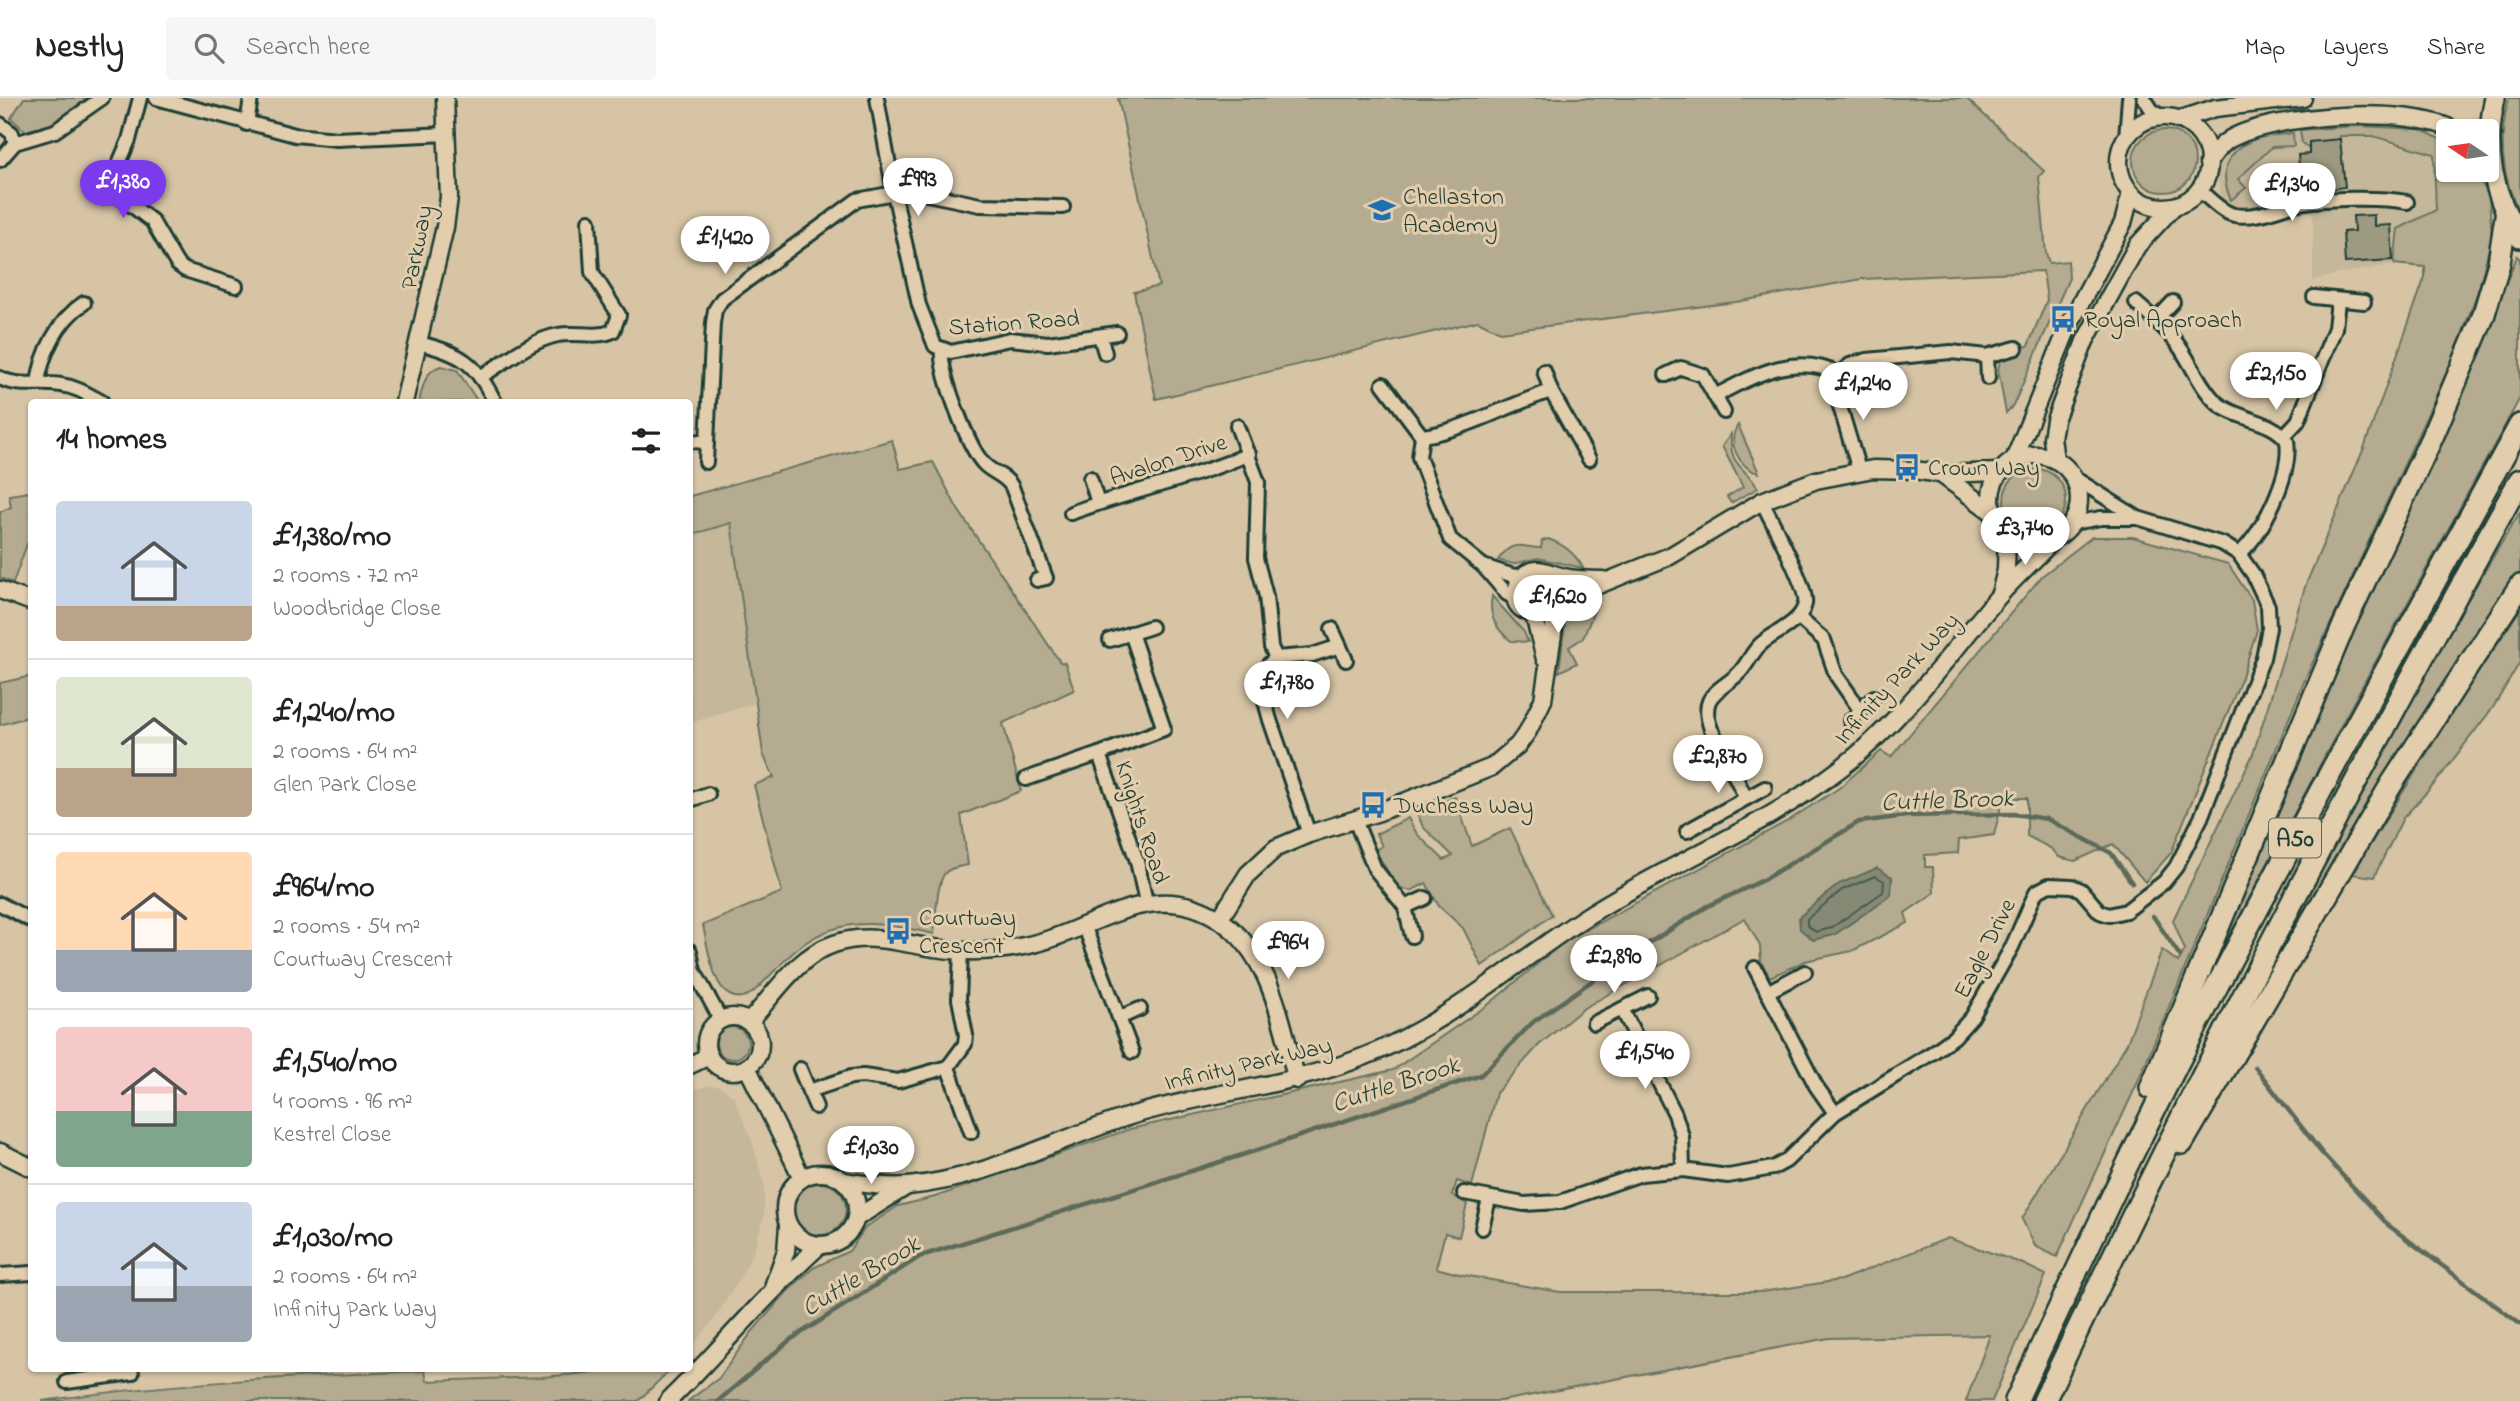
<!DOCTYPE html>
<html lang="en">
<head>
<meta charset="utf-8">
<style>
	:root { --surface:#fff; --page:#f6f6f6; --text:#222; --muted:#767676; --line:#e0e0e0; --accent:#7c3aed }
	body { margin:0; font-family:"Indie Flower",sans-serif; background:var(--page); color:var(--text); height:100vh; display:flex; flex-direction:column; font-size:26px; white-space:nowrap }
	* { box-sizing:border-box; margin:0 }
	p { font-size:23px; color:var(--muted) }
	.icon { flex:none; width:38px; height:38px; fill:none; stroke:currentColor; stroke-width:2; stroke-linecap:round; stroke-linejoin:round }
	.map { position:relative; flex:1; overflow:hidden }
	.panel { position:absolute; left:28px; top:301px; width:665px; height:973px; display:flex; flex-direction:column; background:var(--surface); border-radius:7px; box-shadow:0 2px 5px #0004 }
	.panel>* { flex:none }
	.needle { width:46px; rotate:283deg }
	.tools { position:absolute; left:2436px; top:21px; display:grid; gap:14px }
	.tools a { display:grid; place-items:center; width:63px; height:63px; border-radius:7px; background:var(--surface); box-shadow:0 2px 5px #0004; font-size:35px }
	.price { position:absolute; translate:-50% -60px; padding:0 16px; border-radius:24px; background:#fff; color:#222; font-size:23px; line-height:46px; filter:drop-shadow(0 2px 4px #0008) }
	.price::after { content:''; position:absolute; left:50%; top:42px; width:21px; height:16px; margin-left:-10px; background:inherit; clip-path:polygon(0 0,100% 0,50% 100%) }
	.price.active { background:var(--accent); color:#fff }
	ul { padding:0; list-style:none }
	li { display:flex; align-items:center; gap:21px; height:175px; padding:0 28px }
	li+li { border-top:2px solid var(--line) }
	li span { display:grid; place-items:center; flex:none; width:196px; height:140px; border-radius:7px; color:#555 }
	li>.icon { margin-inline-start:auto }
	span .icon { width:84px; height:84px; fill:#fffc; stroke-width:1 }
	li b { font-size:30px }
	h2 { display:flex; justify-content:space-between; align-items:center; height:84px; padding:0 28px; font-size:30px }
	header { display:flex; align-items:center; gap:42px; box-sizing:border-box; height:98px; padding:0 35px; background:var(--surface); border-bottom:2px solid var(--line) }
	header strong { font-size:33px }
	nav { display:flex; gap:38px; margin-inline-start:auto; font-size:24px }
	.search { width:490px; height:63px; background:var(--page); display:flex; align-items:center; gap:18px; box-sizing:border-box; padding:0 24px; border-radius:7px; color:var(--muted); font-size:26px }
	.map>svg:first-child { display:block }
	.built { fill:#c5b79a }
	.green { fill:#b5ab90; stroke:#6a7462; stroke-width:2 }
	.water { fill:#868a74; stroke:#5d6b5a; stroke-width:2 }
	.lines { fill:none; stroke-linecap:round; stroke-linejoin:round }
	.shore { stroke:#485c4e; stroke-width:2 }
	.stream { stroke:#5d6b5a; stroke-width:4.5 }
	.building { fill:#9d9a81; stroke:#1f3d34; stroke-width:2 }
	.minor-casing { stroke:#1f3d34; stroke-width:18 }
	.tertiary-casing { stroke:#1f3d34; stroke-width:21 }
	.primary-casing { stroke:#1f3d34; stroke-width:24 }
	.trunk-casing { stroke:#1f3d34; stroke-width:26 }
	.minor { stroke:#e2cdac; stroke-width:12 }
	.tertiary { stroke:#e2cdac; stroke-width:16 }
	.primary { stroke:#e2cdac; stroke-width:19 }
	.trunk { stroke:#e2cdac; stroke-width:21 }
	.labels { text-anchor:middle; stroke-width:6; stroke-linejoin:round; paint-order:stroke }
	.shield { fill:#e2cdac; stroke:#5a6858; stroke-width:2 }
	.shield-label { font-size:23px; font-weight:bold; fill:#1f3d34 }
	.poi-label { font-size:24px; fill:#1f3d34; stroke:#e2cdac; text-anchor:start }
	.street-label { font-size:24px; fill:#1f3d34; stroke:#e2cdac }
	.water-label { font-size:26px; font-style:italic; fill:#29453a; stroke:#e2cdac }
</style>
</head>
<body>
<header>
<strong>Nestly</strong>
<div class="search"><svg class="icon" aria-label="search" viewBox="0 0 24 24"><circle cx="10" cy="10" r="6"/><path d="M15 15l6 6"/></svg>Search here</div>
<nav><a>Map</a><a>Layers</a><a>Share</a></nav>
</header>
<div class="map">
<svg width="2520" height="1303" viewBox="0 0 2520 1303">
	<rect width="100%" height="100%" fill="#d6c4a5"/>
	<filter id="ink" filterUnits="userSpaceOnUse"><feTurbulence type="fractalNoise" baseFrequency=".0143" numOctaves="2"/><feDisplacementMap in="SourceGraphic" scale="14" xChannelSelector="R" yChannelSelector="G"/><feConvolveMatrix kernelMatrix="1 2 1 2 8 2 1 2 1" color-interpolation-filters="sRGB"/></filter>
	<g filter="url(#ink)">
		<g class="built">
			<path d="M2346 24 2386 44 2435 56 2436 112 2398 131 2396 166 2333 177 2313 183V114L2224 123 2217 75 2222 60 2245 41 2275 30Z"/>
			<path d="M731 425 755 605 690 625V437Z"/>
			<path d="M707 988H719L734 999 741 1016 752 1043 764 1087V1119L753 1154 739 1182 713 1223 690 1251V993Z"/>
		</g>
		<g class="green">
			<path d="M24 0H90L51 26 25 33 11 20Z"/>
			<path d="M1118 0H1966L2044 73 2039 79 2046 155 2049 165 2068 163 2069 180 2013 308 2006 315 1998 271 2002 258 2028 248 2047 202 2043 173 1862 181 1736 204 1500 234 1478 223 1156 301 1134 194 1159 188Z"/>
			<path d="M2509 0H2520V115C2501 80 2498 38 2509 0Z"/>
			<path d="M2358 28 2420 31 2448 45V72H2475L2489 99 2492 138 2479 190 2453 261 2307 577 2136 988 2057 1159 2035 1148 2022 1121 2127 945 2162 852 2178 864 2185 852 2173 822 2253 656 2306 486 2364 350 2425 179V169L2394 166 2398 131 2436 112 2434 56 2373 38H2340V41L2309 51 2302 45 2300 32Z"/>
			<circle cx="2164" cy="63" r="31"/>
			<path d="M2293 35 2294 48 2272 49 2238 81 2246 90 2231 102C2219 76 2225 54 2253 42 2264 37 2280 37 2293 35Z"/>
			<path d="M2517 158 2520 161V300L2354 603 2218 859 2213 856 2334 567 2474 263Z"/>
			<path d="M441 268 457 272 478 304H419C423 289 424 273 441 268Z"/>
			<path d="M1738 327 1759 375C1739 371 1726 344 1738 327Z"/>
			<path d="M1731 336C1729 369 1743 366 1758 390L1731 405 1727 399 1743 389 1722 348Z"/>
			<path d="M892 342 900 371 933 364 957 410 1060 564 1065 565 1074 592 1003 625 1021 693 961 717 968 767C962 768 951 769 946 774 936 783 936 822 934 836 891 826 848 817 808 843 787 856 771 879 752 895 715 917 708 850 703 827L782 794 754 687 774 679 763 656 731 425 690 437V398Z"/>
			<circle cx="2035" cy="402" r="31"/>
			<path d="M31 389V442L27 446 13 485 0 480V414L11 409 9 397 29 394Z"/>
			<path d="M2520 414V475L2441 596 2243 924 2240 922 2434 558Z"/>
			<path d="M2092 439H2133L2228 466 2252 502 2257 532 2242 579 2171 755 2145 784 2113 746 2075 763 2059 759 2052 751 2027 738V700H2003L1994 737 1959 742 1958 755 1925 757V769H1933L1934 795 1905 815 1908 825 1852 853 1805 863 1770 879 1761 864 1760 848 1745 820 1584 910 1539 947 1496 995 1472 1088 1457 1083 1452 1097 1467 1106 1459 1139 1445 1135 1436 1170 1463 1177 1560 1194H1761L1841 1182 1948 1140 2021 1165 2046 1177 1992 1303H1966L1990 1237 1829 1240 1501 1303H688L719 1280 751 1235 787 1194 813 1170 849 1153 866 1129 898 1108 935 1099 1130 1031 1393 972 1489 906 1565 843 1786 724 1839 690 1881 653 1891 659 2042 478Z"/>
			<path d="M1548 441C1563 446 1575 455 1583 470L1538 460 1513 466 1498 462C1513 440 1523 450 1541 450L1542 443Z"/>
			<circle cx="1539" cy="496" r="13"/>
			<path d="M1492 498 1524 534 1528 544 1511 543C1496 531 1488 518 1492 498Z"/>
			<path d="M1600 499 1583 540 1569 549 1577 565 1559 574 1566 516 1575 508Z"/>
			<path d="M2520 512V564L2494 608 2436 684 2403 720 2374 779 2352 776 2467 591Z"/>
			<path d="M31 578V618L0 627V585Z"/>
			<path d="M1455 699 1472 748 1510 730 1552 817 1482 868 1463 830 1439 808 1426 785 1411 793 1397 789 1375 752 1382 748 1376 736 1408 720 1417 736 1444 762 1453 758 1423 729 1417 715Z"/>
			<circle cx="732" cy="945" r="16"/>
			<circle cx="820" cy="1111" r="26"/>
			<path d="M635 1271H671L638 1303H42C168 1285 297 1278 425 1273L427 1283 542 1279Z"/>
		</g>
		<path class="water" d="M1877 770 1892 779 1891 797 1834 837 1813 842 1800 831 1799 819 1839 786Z"/>
		<g class="lines">
			<path class="shore" d="M1875 778 1884 783 1883 794 1831 830 1816 834 1807 827V821L1842 792Z"/>
			<g class="stream">
				<path d="M2153 818 2180 858"/>
				<path d="M2255 969 2321 1054 2388 1127 2520 1226"/>
				<path d="M718 1303 790 1242 921 1158 1258 1052 1481 977 1533 924 1625 860 1708 808 1763 782 1859 724 1906 718 2014 716 2047 721 2111 755 2132 785"/>
			</g>
		</g>
		<g class="building">
			<path d="M2340 41 2345 89 2314 93 2312 78H2300L2298 57 2309 56V44Z"/>
			<path d="M2374 117V128L2391 127 2393 162 2345 165 2343 134 2354 133 2353 118Z"/>
		</g>
		<g class="lines">
			<defs>
				<g id="minor">
					<path d="M140 0 129 42 117 70 115 90 122 100 152 123 177 166 185 172 236 188"/>
					<path d="M156 0 295 37 337 41 448 36"/>
					<path d="M877 0 894 95 919 207 935 248 951 254 1010 241 1048 245 1117 235"/>
					<path d="M2144 0 2152 12 2161 19"/>
					<path d="M0 26 12 35 15 45"/>
					<path d="M247 26 251 0"/>
					<path d="M2126 41 2129 0"/>
					<path d="M0 62 15 45 55 33 102 0"/>
					<path d="M893 89 980 107 1063 109"/>
					<path d="M2199 92C2209 100 2221 114 2234 117 2256 121 2278 110 2299 105 2326 100 2381 99 2407 104"/>
					<path d="M2314 199 2364 204"/>
					<path d="M2136 205C2152 219 2169 233 2181 251 2193 269 2201 290 2217 305 2236 322 2273 321 2287 343 2292 375 2263 436 2239 456"/>
					<path d="M2156 222 2173 204"/>
					<path d="M1100 238 1105 255"/>
					<path d="M419 245C462 256 475 264 495 304"/>
					<path d="M942 252C939 273 968 348 983 365 991 375 1005 376 1012 389L1046 480 1037 482"/>
					<path d="M1987 258 1988 280"/>
					<path d="M1544 273 1551 293"/>
					<path d="M1666 277 1681 270 1703 277 1724 314"/>
					<path d="M480 279C504 265 531 242 558 237 577 233 595 241 613 233L619 217 592 174 589 123"/>
					<path d="M0 280C19 290 41 283 61 287 77 289 89 297 102 304"/>
					<path d="M38 285C42 255 58 222 84 205"/>
					<path d="M1383 286 1422 338"/>
					<path d="M1715 298C1755 277 1795 254 1839 276"/>
					<path d="M1237 328 1258 384 1256 460 1266 498 1271 549 1276 560"/>
					<path d="M2284 338 2298 323 2335 230 2338 203"/>
					<path d="M690 343 707 344"/>
					<path d="M706 364 713 225 715 212 722 201 857 102 894 95"/>
					<path d="M1859 372 1838 302 1839 276 1850 267 1867 262 1951 254 1987 258 2016 250"/>
					<path d="M1090 380 1098 405"/>
					<path d="M1071 415C1130 393 1192 381 1249 356"/>
					<path d="M2073 425 2101 420H2137"/>
					<path d="M1483 468 1514 478 1524 477"/>
					<path d="M1517 501 1507 496 1483 468 1450 441 1419 359 1422 338C1463 333 1510 306 1551 293L1589 361"/>
					<path d="M1798 519 1824 542 1836 577 1861 613"/>
					<path d="M1332 531 1346 562"/>
					<path d="M1110 542 1151 529"/>
					<path d="M1850 623 1874 599"/>
					<path d="M1099 656 1164 631 1131 535"/>
					<path d="M1026 681 1099 656 1137 763 1146 804"/>
					<path d="M1746 700 1711 631C1698 596 1720 594 1739 575 1748 566 1752 553 1762 545 1775 534 1801 525 1805 506 1809 491 1770 421 1762 403"/>
					<path d="M690 702 708 696"/>
					<path d="M1355 722 1375 771 1405 809 1412 838"/>
					<path d="M1687 733 1765 690"/>
					<path d="M1309 736 1270 622 1261 589V580L1269 566 1276 560 1312 557 1340 548"/>
					<path d="M0 806 32 823"/>
					<path d="M1405 809 1425 800"/>
					<path d="M1084 827 1132 954"/>
					<path d="M690 853 694 873 721 922"/>
					<path d="M1755 870 1816 988 1835 1015"/>
					<path d="M1767 894 1805 874"/>
					<path d="M1622 911 1675 1016 1682 1038 1683 1072"/>
					<path d="M1121 919 1140 911"/>
					<path d="M1594 925 1648 898"/>
					<path d="M948 969 971 1034"/>
					<path d="M800 971 809 993 851 979 863 978 898 983 948 969 965 946 966 937 959 901 961 853"/>
					<path d="M809 993 816 1009"/>
					<path d="M1464 1095 1524 1106 1560 1104 1641 1076 1683 1072 1728 1078 1773 1070 1786 1063 1835 1015 1932 955 1954 939 1972 919 2012 849 2036 794 2049 787 2072 788 2081 792 2100 814 2109 817 2126 813 2164 784 2176 769 2201 720 2263 560 2269 530 2268 508 2253 476 2239 456 2223 446 2138 420 2073 379"/>
					<path d="M1482 1130 1489 1101"/>
					<path d="M0 1177 32 1175"/>
					<path d="M67 1284 132 1275"/>
				</g>
				<g id="tertiary">
					<circle cx="2164" cy="64" r="45"/>
					<path d="M2178 22 2215 10 2303 0"/>
					<path d="M2208 65C2214 55 2220 47 2230 41 2272 16 2413 7 2455 33"/>
					<path d="M404 304 445 129 449 99 445 0"/>
					<circle cx="2035" cy="401" r="44"/>
					<path d="M2014 362 2069 227 2123 125 2131 95"/>
					<path d="M2055 362 2052 340 2055 322 2085 243 2137 148 2174 108"/>
					<path d="M1941 376 1992 414"/>
					<path d="M1553 476C1596 520 1493 533 1520 483 1531 463 1549 476 1564 479 1577 482 1590 482 1603 482"/>
					<path d="M0 492 32 504"/>
					<path d="M2000 496 2006 472 2007 435"/>
					<path d="M1561 502 1670 458 1762 403 1816 382 1873 371 1914 372 1941 376 1999 374"/>
					<path d="M1534 517 1545 561"/>
					<path d="M1219 822 1248 776 1276 750 1309 736 1379 714 1492 669 1518 647 1528 633 1543 602 1557 509"/>
					<circle cx="733" cy="946" r="27"/>
					<path d="M749 924C774 897 797 858 834 846 869 834 899 845 934 850 964 855 994 854 1024 848 1092 835 1150 776 1220 822 1272 857 1281 926 1297 982"/>
					<path d="M690 967 709 958"/>
					<path d="M747 969 802 1080"/>
					<path d="M0 1054 32 1070"/>
					<circle cx="821" cy="1111" r="36"/>
					<path d="M844 1083C865 1086 887 1090 908 1088 986 1081 1056 1041 1130 1018 1207 994 1288 989 1363 959 1446 927 1510 868 1584 820 1667 766 1762 731 1841 670 1903 622 1948 558 1998 499 2015 479 2035 462 2052 443"/>
					<path d="M856 1120 907 1088"/>
					<path d="M774 1186 786 1153 788 1128"/>
					<path d="M668 1303C720 1253 765 1196 819 1148"/>
				</g>
				<path id="primary" d="M2495 0C2483 51 2492 96 2520 140"/>
				<g id="trunk">
					<path d="M2151 990 2344 527 2433 337 2483 219 2499 165 2506 118"/>
					<path d="M2182 1045 2391 687 2520 488"/>
					<path d="M2016 1303C2075 1176 2134 1049 2198 925 2302 723 2412 526 2520 327"/>
					<path d="M2044 1303C2191 990 2352 684 2520 382"/>
				</g>
			</defs>
			<use href="#minor" class="minor-casing"/>
			<use href="#tertiary" class="tertiary-casing"/>
			<use href="#primary" class="primary-casing"/>
			<use href="#trunk" class="trunk-casing"/>
			<use href="#minor" class="minor"/>
			<use href="#tertiary" class="tertiary"/>
			<use href="#primary" class="primary"/>
			<use href="#trunk" class="trunk"/>
		</g>
	</g>
	<defs>
		<symbol id="school-bare" viewBox="-9 -9 18 18"><path d="M0-5L7-2L0 1L-7-2ZM-4 1L0 2.5L4 1V4Q0 6-4 4Z" fill="#1f6fb2" stroke="#e2cdac" stroke-width="2.5" paint-order="stroke"/></symbol>
		<symbol id="bus-bare" viewBox="-9 -9 18 18"><path d="M-5-6H5V4H4V6H2V4H-2V6H-4V4H-5ZM-3.5-4V0h7V-4ZM-3.5 1.2v1.5H-2V1.2ZM2 1.2v1.5H3.5V1.2Z" fill="#1f6fb2" stroke="#e2cdac" stroke-width="2.5" paint-order="stroke"/></symbol>
	</defs>
	<g fill-rule="evenodd">
		<use href="#school-bare" x="1363" y="93" width="38" height="38"/>
		<use href="#bus-bare" x="2044" y="202" width="38" height="38"/>
		<use href="#bus-bare" x="1888" y="350" width="38" height="38"/>
		<use href="#bus-bare" x="1354" y="688" width="38" height="38"/>
		<use href="#bus-bare" x="879" y="814" width="38" height="38"/>
	</g>
	<g class="labels">
		<rect class="shield" x="2269" y="720.5" width="52" height="39" rx="5"/>
		<g class="shield-label">
			<text x="2295" y="748">A50</text>
		</g>
		<g class="poi-label">
			<text x="1403" y="106">Chellaston<tspan x="1403" dy="28">Academy</tspan></text>
			<text x="2084" y="229">Royal Approach</text>
			<text x="1928" y="377">Crown Way</text>
			<text x="1394" y="715">Duchess Way</text>
			<text x="919" y="827">Courtway<tspan x="919" dy="28">Crescent</tspan></text>
		</g>
		<g class="street-label">
			<text transform="translate(416 149) rotate(-79)" y="8">Parkway</text>
			<text transform="translate(1014 224) rotate(-4)" y="8">Station Road</text>
			<text transform="translate(1168 361) rotate(-18)" y="8">Avalon Drive</text>
			<text transform="translate(1896 580) rotate(-47)" y="8">Infinity Park Way</text>
			<text transform="translate(1143 724) rotate(72)" y="8">Knights Road</text>
			<text transform="translate(1984 850) rotate(-63)" y="8">Eagle Drive</text>
			<text transform="translate(1248 965) rotate(-13)" y="8">Infinity Park Way</text>
		</g>
		<g class="water-label">
			<text transform="translate(1947 701) rotate(-2)" y="9">Cuttle Brook</text>
			<text transform="translate(1395 985) rotate(-18)" y="9">Cuttle Brook</text>
			<text transform="translate(860 1177) rotate(-31)" y="9">Cuttle Brook</text>
		</g>
	</g>
</svg>
<div class="tools">
<a><svg class="needle" viewBox="-14 -14 28 28"><path d="M0-13l5 13h-10z" fill="#e53935"/><path d="M0 13l5-13h-10z" fill="#767676"/></svg></a>
</div>
<b class="price" style="left:918px;top:120px">£993</b>
<b class="price active" style="left:123px;top:122px">£1,380</b>
<b class="price" style="left:2292px;top:125px">£1,340</b>
<b class="price" style="left:725px;top:178px">£1,420</b>
<b class="price" style="left:2276px;top:314px">£2,150</b>
<b class="price" style="left:1863px;top:324px">£1,240</b>
<b class="price" style="left:2025px;top:469px">£3,740</b>
<b class="price" style="left:1558px;top:537px">£1,620</b>
<b class="price" style="left:1287px;top:623px">£1,780</b>
<b class="price" style="left:1718px;top:697px">£2,870</b>
<b class="price" style="left:1288px;top:883px">£964</b>
<b class="price" style="left:1614px;top:897px">£2,890</b>
<b class="price" style="left:1645px;top:993px">£1,540</b>
<b class="price" style="left:871px;top:1088px">£1,030</b>
<section class="panel">
<h2>14 homes<svg class="icon" aria-label="filters" viewBox="0 0 24 24"><path d="M4 7h16M4 17h16"/><circle cx="9" cy="7" r="2"/><circle cx="15" cy="17" r="2"/></svg></h2>
<ul>
<li><span style="background:linear-gradient(#c9d6e8 75%,#b9a48a 0)"><svg class="icon" aria-label="home" viewBox="0 0 24 24"><path d="M3 11l9-7 9 7M6 9v11h12V9"/></svg></span><div><b>£1,380/mo</b><p>2 rooms · 72 m²</p><p>Woodbridge Close</p></div></li>
<li><span style="background:linear-gradient(#dfe7d0 65%,#b9a48a 0)"><svg class="icon" aria-label="home" viewBox="0 0 24 24"><path d="M3 11l9-7 9 7M6 9v11h12V9"/></svg></span><div><b>£1,240/mo</b><p>2 rooms · 64 m²</p><p>Glen Park Close</p></div></li>
<li><span style="background:linear-gradient(#ffd9b3 70%,#9aa5b1 0)"><svg class="icon" aria-label="home" viewBox="0 0 24 24"><path d="M3 11l9-7 9 7M6 9v11h12V9"/></svg></span><div><b>£964/mo</b><p>2 rooms · 54 m²</p><p>Courtway Crescent</p></div></li>
<li><span style="background:linear-gradient(#f6c9c9 60%,#7fa58c 0)"><svg class="icon" aria-label="home" viewBox="0 0 24 24"><path d="M3 11l9-7 9 7M6 9v11h12V9"/></svg></span><div><b>£1,540/mo</b><p>4 rooms · 96 m²</p><p>Kestrel Close</p></div></li>
<li><span style="background:linear-gradient(#c9d6e8 60%,#9aa5b1 0)"><svg class="icon" aria-label="home" viewBox="0 0 24 24"><path d="M3 11l9-7 9 7M6 9v11h12V9"/></svg></span><div><b>£1,030/mo</b><p>2 rooms · 64 m²</p><p>Infinity Park Way</p></div></li>
</ul>
</section>
</div>
</body>
</html>
